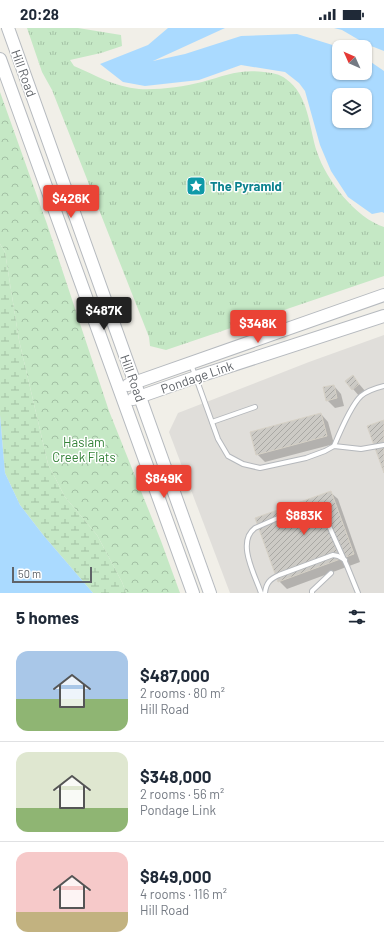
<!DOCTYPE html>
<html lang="en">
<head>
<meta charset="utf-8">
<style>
	:root { --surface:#fff; --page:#f6f6f7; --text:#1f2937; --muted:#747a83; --line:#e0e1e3; --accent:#ea4335 }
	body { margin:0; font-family:Barlow,sans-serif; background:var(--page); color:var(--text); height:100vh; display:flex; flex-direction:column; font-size:15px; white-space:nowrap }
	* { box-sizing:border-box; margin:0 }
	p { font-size:13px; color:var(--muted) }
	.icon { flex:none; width:22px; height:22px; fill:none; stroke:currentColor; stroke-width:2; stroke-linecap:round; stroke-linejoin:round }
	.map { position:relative; height:565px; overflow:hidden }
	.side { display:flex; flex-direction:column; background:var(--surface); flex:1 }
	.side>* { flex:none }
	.needle { width:26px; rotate:315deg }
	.fabs { position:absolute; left:332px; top:12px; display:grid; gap:8px }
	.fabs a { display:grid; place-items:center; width:40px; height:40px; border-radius:8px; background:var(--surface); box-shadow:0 1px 3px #0004; font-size:20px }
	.scale { position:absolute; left:12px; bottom:10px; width:80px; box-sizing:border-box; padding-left:4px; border:2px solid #5f6368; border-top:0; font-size:11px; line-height:14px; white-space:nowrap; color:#5f6368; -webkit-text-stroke:3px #fff; paint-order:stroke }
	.price { position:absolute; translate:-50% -34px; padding:0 9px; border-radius:4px; background:var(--accent); color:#fff; font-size:13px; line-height:26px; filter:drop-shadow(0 1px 2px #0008) }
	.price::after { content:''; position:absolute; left:50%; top:24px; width:12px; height:9px; margin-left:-6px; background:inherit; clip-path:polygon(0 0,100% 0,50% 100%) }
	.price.active { background:#222; color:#fff }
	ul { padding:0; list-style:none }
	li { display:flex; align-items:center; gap:12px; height:100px; padding:0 16px }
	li+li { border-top:1px solid var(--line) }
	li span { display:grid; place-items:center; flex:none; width:112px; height:80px; border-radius:12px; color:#555 }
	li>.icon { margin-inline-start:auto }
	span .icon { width:48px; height:48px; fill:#fffc; stroke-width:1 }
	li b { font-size:17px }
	h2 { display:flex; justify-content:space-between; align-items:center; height:48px; padding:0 16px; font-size:17px }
	.status { display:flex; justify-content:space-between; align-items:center; height:28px; padding:0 20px; background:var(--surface); direction:ltr }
	.status svg { height:11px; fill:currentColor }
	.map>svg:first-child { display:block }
	.industrial { fill:#e0deda }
	.grass { fill:url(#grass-tufts) }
	.forest { fill:url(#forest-crowns) }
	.wetland { fill:url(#wetland-marsh) }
	.water { fill:#aadaff; fill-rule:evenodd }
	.shadow { fill:#0003 }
	.building { fill:url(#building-hatch); stroke:#d6d1c6 }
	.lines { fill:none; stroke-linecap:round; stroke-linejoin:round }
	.lane-casing { stroke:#b5b8bc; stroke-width:6 }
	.secondary-casing { stroke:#b6babf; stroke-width:14 }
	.lane { stroke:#fff; stroke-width:4 }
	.secondary { stroke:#fff; stroke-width:12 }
	.labels { text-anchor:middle; stroke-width:3; stroke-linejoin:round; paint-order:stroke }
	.street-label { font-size:13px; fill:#5f6368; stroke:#fff }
	.culture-label { font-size:13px; font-weight:bold; fill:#0d838f; stroke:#fff; text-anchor:start }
	.park-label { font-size:13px; fill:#348238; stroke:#fff }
</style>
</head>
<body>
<div class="status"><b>20:28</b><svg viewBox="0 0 49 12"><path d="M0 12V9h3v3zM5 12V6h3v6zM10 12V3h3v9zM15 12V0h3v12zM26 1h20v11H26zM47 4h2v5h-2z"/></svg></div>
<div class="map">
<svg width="384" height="565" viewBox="0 0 384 565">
	<defs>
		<pattern id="grass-tufts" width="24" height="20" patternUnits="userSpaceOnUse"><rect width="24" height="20" fill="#c5e8c5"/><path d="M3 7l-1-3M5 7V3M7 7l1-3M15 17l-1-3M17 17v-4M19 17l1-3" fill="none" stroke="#a3c0a4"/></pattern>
		<pattern id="forest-crowns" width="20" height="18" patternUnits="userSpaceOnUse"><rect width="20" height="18" fill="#c5e8c5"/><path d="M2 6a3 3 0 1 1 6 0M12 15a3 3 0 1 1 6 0" fill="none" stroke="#a3c0a4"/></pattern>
		<pattern id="wetland-marsh" width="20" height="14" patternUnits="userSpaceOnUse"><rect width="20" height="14" fill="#c5e8c5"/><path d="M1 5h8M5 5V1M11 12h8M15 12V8" fill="none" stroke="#a3c0a4"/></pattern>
		<pattern id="building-hatch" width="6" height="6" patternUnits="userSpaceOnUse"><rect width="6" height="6" fill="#cccac5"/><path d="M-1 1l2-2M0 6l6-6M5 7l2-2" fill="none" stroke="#a9a8a4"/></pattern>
	</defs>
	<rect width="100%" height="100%" fill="#f1efe8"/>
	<path class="industrial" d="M384 307V565H230L169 404 178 385 309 334Z"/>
	<path class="grass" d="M27 0H78L121 7 122 18 101 25 70 32 74 38C95 47 115 59 139 61 159 62 182 59 202 54 225 48 238 41 264 44 272 45 280 46 286 51 309 67 309 100 317 124 326 152 356 190 384 199V248L166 322 150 318 149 309 52 62 42 44Z"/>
	<path class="forest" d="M0 64 47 196 109 383 161 513 180 565H126L122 554 97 507 65 469 48 436 19 312 5 224 0 216Z"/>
	<path class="wetland" d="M0 216 5 224 19 312 48 436 65 469 97 507 122 554 126 565H93L44 508 20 477 5 445 0 387Z"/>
	<g class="water">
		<path d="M168 0H225L153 33 185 26 241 8 297 6 339 19V45H365V30L384 43V185L382 184 372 186 348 169 331 143 320 117 305 63 299 55 285 44 241 37 199 52 145 58 123 54 100 36 148 17ZM339 67H365V93H339Z"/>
		<path d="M334 0H384V23L366 16 342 2Z"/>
		<path d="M0 387 5 445 20 477 44 508 93 565H0Z"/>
	</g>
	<g class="shadow">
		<path d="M353 349 366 364 360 369 353 361Z"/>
		<path d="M334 358 341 366 344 378 335 380 327 372Z"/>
		<path d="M321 386 328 394 334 416 265 434 257 426Z"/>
		<path d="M330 464 338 471 360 534 287 561 279 553Z"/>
	</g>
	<g class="building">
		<path d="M353 347 359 356 352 362 345 353Z"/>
		<path d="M334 357 337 370 326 373 323 359Z"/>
		<path d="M321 385 327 408 256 427 250 404Z"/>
		<path d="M384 392V445L367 398Z"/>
		<path d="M331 463 354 526 278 554 255 490Z"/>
	</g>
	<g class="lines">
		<defs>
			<g id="lane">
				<path d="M191 336 218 411 228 428 243 436 260 440 306 430 325 423 334 418 361 421 384 417"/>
				<path d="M212 394 255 379"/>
				<path d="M334 418C339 406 351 377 361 368 367 363 376 360 384 358"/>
				<path d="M261 565C255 547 236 514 255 500L303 479H314L324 487 347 538 358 565"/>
				<path d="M265 565C266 555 270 551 279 547L333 527 338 528 345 532"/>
				<path d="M312 565V563L331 545"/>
			</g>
			<g id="secondary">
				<path d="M8 0 210 565"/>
				<path d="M0 31 193 565"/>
				<path d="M128 357 384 267"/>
				<path d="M133 371 196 349 384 288"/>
			</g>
		</defs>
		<use href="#lane" class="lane-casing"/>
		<use href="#secondary" class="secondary-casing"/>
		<use href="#lane" class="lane"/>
		<use href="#secondary" class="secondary"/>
	</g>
	<defs>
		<symbol id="sight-square" viewBox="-11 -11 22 22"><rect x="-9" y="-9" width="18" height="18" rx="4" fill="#0f9aa8" stroke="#fff"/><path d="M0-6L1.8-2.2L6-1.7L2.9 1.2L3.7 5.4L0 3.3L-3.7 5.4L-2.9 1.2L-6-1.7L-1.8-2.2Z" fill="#fff"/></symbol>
	</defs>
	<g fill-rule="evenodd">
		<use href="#sight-square" x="185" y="147" width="22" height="22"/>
	</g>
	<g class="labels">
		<g class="street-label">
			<text transform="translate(24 45) rotate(70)" y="5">Hill Road</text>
			<text transform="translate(197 349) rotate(-19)" y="5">Pondage Link</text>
			<text transform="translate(133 350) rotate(70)" y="5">Hill Road</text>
		</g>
		<g class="culture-label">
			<text x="210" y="163">The Pyramid</text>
		</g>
		<g class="park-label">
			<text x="84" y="419">Haslam<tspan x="84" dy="15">Creek Flats</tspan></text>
		</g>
	</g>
</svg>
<div class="fabs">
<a><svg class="needle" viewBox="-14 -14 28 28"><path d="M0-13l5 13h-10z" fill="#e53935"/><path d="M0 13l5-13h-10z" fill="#747a83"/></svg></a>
<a><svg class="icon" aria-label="layers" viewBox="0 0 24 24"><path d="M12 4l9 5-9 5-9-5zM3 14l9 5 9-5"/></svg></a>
</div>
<div class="scale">50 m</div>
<b class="price" style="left:71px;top:191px">$426K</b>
<b class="price active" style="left:104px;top:303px">$487K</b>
<b class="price" style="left:258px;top:316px">$348K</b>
<b class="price" style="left:164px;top:471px">$849K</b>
<b class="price" style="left:304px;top:508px">$883K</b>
</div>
<section class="side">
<h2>5 homes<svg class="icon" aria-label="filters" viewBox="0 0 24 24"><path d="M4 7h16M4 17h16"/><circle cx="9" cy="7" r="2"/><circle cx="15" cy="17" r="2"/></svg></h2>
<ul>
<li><span style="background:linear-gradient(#a9c7e8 60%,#8fb573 0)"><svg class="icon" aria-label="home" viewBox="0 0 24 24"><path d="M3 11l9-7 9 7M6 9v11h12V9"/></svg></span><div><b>$487,000</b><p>2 rooms · 80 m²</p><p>Hill Road</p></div></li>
<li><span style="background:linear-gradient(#dfe7d0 70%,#8fb573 0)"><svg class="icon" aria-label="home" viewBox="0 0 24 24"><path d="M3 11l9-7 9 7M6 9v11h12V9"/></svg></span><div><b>$348,000</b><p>2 rooms · 56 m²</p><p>Pondage Link</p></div></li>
<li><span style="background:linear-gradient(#f6c9c9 75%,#c2b280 0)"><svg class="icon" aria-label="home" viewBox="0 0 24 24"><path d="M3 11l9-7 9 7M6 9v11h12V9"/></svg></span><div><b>$849,000</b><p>4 rooms · 116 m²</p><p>Hill Road</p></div></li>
</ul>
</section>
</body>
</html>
